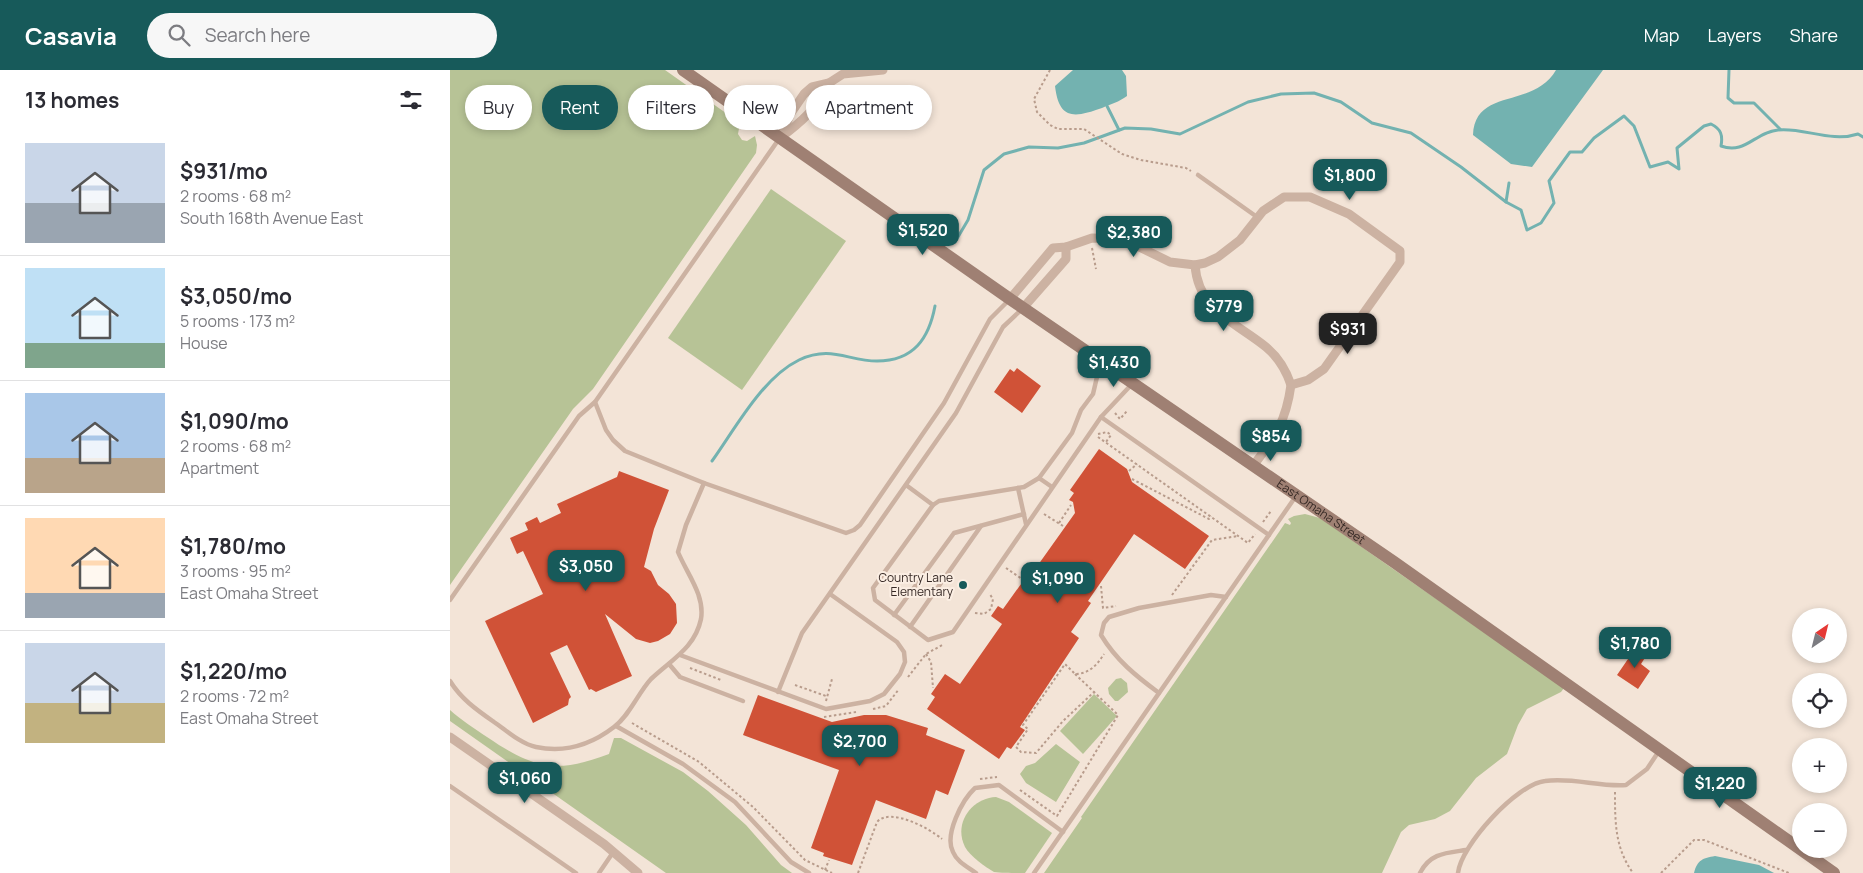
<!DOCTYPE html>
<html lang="en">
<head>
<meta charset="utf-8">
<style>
	:root { --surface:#fff; --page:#f7f7f7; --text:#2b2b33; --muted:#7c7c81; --line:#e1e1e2; --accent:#175a5a }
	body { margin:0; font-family:Manrope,sans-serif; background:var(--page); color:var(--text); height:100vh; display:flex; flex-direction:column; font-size:19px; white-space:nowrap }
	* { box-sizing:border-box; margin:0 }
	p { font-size:16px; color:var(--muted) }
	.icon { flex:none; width:28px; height:28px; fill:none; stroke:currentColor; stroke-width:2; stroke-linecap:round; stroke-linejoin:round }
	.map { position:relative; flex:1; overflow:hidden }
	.details { display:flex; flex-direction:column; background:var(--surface); width:450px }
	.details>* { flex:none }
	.banner { position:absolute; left:15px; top:15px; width:475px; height:45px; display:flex; gap:10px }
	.needle { width:32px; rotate:35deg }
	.tools { position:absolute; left:1342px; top:538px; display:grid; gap:10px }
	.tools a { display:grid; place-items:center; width:55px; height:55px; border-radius:50%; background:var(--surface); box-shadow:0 2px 8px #0003; font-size:25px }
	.price { position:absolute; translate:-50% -42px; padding:0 11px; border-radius:10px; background:var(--accent); color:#fff; font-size:16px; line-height:32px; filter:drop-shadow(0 1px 2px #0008) }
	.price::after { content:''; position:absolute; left:50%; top:30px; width:15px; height:11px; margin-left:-8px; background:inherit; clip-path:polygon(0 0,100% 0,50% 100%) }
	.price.selected { background:#222; color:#fff }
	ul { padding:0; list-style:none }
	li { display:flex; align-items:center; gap:15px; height:125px; padding:0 25px }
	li+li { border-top:1px solid var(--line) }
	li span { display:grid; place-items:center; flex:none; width:140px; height:100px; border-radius:0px; color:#555 }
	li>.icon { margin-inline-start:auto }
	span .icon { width:60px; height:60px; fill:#fffc; stroke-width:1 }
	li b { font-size:21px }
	h2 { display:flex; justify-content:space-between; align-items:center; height:60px; padding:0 25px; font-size:21px }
	.tag { padding:0 18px; border-radius:22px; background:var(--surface); box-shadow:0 2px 8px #0003; font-size:18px; line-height:45px }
	.tag.selected { background:var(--accent); color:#fff }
	header { display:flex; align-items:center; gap:30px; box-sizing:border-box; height:70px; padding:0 25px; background:var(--accent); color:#fff }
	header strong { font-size:24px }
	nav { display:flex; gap:28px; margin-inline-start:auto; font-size:18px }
	.search { width:350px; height:45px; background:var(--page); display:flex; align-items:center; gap:12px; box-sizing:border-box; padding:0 18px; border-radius:28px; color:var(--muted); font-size:19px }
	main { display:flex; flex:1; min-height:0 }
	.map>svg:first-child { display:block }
	.green { fill:#b7c396 }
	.water { fill:#73b2b0 }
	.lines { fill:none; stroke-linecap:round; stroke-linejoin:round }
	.stream { stroke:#73b2b0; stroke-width:3 }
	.building { fill:#d05237 }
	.path { stroke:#b89c8c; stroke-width:2; stroke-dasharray:2.5 2.5; stroke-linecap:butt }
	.service { stroke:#ccb2a2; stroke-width:4.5 }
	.minor { stroke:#ccb2a2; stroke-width:9 }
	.secondary { stroke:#9f8073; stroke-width:12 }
	.poi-dot { fill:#175a5a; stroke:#fbeee3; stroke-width:2 }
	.labels { text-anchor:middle; stroke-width:4; stroke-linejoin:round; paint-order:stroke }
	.street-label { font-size:12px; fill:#362925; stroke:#fbeee3 }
	.poi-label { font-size:12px; fill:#362925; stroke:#fbeee3; text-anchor:end }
</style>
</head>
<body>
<header>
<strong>Casavia</strong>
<div class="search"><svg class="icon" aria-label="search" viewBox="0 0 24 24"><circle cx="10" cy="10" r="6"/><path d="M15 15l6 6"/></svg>Search here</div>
<nav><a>Map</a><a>Layers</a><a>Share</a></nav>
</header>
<main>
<section class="details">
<h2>13 homes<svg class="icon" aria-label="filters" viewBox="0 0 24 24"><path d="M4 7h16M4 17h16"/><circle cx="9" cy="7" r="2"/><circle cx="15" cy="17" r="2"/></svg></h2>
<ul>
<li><span style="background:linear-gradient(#c9d6e8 60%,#9aa5b1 0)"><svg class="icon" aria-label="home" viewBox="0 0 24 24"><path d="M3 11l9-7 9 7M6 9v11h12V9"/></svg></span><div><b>$931/mo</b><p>2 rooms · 68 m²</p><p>South 168th Avenue East</p></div></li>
<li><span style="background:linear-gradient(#bfe0f5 75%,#7fa58c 0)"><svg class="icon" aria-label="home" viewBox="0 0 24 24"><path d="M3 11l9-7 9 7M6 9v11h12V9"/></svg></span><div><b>$3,050/mo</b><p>5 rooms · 173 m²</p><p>House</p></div></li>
<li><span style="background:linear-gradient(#a9c7e8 65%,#b9a48a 0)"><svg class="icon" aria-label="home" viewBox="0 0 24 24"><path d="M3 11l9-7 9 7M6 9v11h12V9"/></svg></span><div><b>$1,090/mo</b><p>2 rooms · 68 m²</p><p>Apartment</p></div></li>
<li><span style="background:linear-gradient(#ffd9b3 75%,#9aa5b1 0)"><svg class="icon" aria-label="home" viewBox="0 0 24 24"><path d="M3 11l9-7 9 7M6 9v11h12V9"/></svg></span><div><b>$1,780/mo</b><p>3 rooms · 95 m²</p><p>East Omaha Street</p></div></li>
<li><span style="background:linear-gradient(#c9d6e8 60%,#c2b280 0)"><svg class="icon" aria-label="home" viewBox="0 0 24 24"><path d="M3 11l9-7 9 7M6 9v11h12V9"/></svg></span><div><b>$1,220/mo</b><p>2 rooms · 72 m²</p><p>East Omaha Street</p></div></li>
</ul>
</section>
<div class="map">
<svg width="1413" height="803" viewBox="0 0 1413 803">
	<rect width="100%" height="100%" fill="#f3e4d7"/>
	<g class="green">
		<path d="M0 0H215L290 53 288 64 292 70 297 71 305 66 307 75 306 83 143 319 123 339 0 515Z"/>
		<path d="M321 119 396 171 292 320 218 268Z"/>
		<path d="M855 444 870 448 1114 618 1111 622 1077 639 1068 655 1057 684 1026 708 1000 741 985 749 959 755 951 762 932 803H594L632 748 631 747 829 462 835 453 840 455 841 453 838 449 844 446Z"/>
		<path d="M671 608 677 613 678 622 668 631H665L659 624 658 618 666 609Z"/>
		<path d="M644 624 667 646 633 684 610 661Z"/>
		<path d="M0 640C11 650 25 659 37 667 84 699 106 704 159 684L164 668H171L233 702 258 721 296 755 331 795 342 803H216L0 651Z"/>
		<path d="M606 674 630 692 606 732 576 713 570 704 576 696 585 693Z"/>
		<path d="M546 727 559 732 602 763 575 803C566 803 552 803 544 802 535 797 520 786 515 777 503 753 522 728 546 727Z"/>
	</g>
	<g class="water">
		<path d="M623 0H672L676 6 677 26C669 32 661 34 652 38 624 48 609 50 605 16Z"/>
		<path d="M1106 0H1153L1082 97 1061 94 1023 65C1025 17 1084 39 1106 0Z"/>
		<path d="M1265 786 1309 795 1324 803H1244C1247 790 1253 788 1265 786Z"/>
	</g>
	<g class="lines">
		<g class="stream">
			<path d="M1279 0 1278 28 1284 33H1304L1330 59"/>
			<path d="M657 36 669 60"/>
			<path d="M1056 132 1059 113"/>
			<path d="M505 172 518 150 534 100 554 84 579 77 608 78 634 73 675 58 701 59 730 64 798 32 831 24 864 23 891 32 922 53 961 63 1011 97 1056 132 1071 140 1077 160 1091 153 1104 133 1099 111 1120 82H1132L1144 68 1174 46 1184 56 1200 97 1218 92 1229 99 1227 78 1254 56 1261 54C1271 59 1273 65 1271 76 1295 85 1305 62 1328 60 1353 57 1381 73 1408 64L1413 67"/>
			<path d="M262 391C285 359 312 308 349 290 381 275 398 291 427 291 464 291 479 268 485 236"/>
		</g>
	</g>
	<g class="building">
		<path d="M567 298 591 316 572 343 544 322 560 299 564 302Z"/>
		<path d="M649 379 677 399 682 412 759 466 735 499 684 464 638 531 641 533 621 562 629 568 570 657 575 660 561 679 557 677 549 689 477 639 485 627 481 624 495 604 510 614 552 554 541 546 548 536 553 539 586 493 588 495 625 443 623 432 619 430 624 423 620 420Z"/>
		<path d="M169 401 219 420 204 459 194 497 201 501 208 515 219 524 226 534 227 553 220 564 208 571 200 573 186 569 155 544 182 606 146 622 141 619 139 620 117 575 100 583 121 627 119 629 118 635 83 653 35 551 93 524 73 481 67 484 60 468 78 460 75 453 87 447 90 453 111 443 107 434 167 407Z"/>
		<path d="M1187 576 1198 583 1191 594 1200 601 1188 619 1167 605Z"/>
		<path d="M308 625 382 652 414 645H436L478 658 476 665 515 680 498 725 486 720 476 749 426 730 402 795 373 786 374 783 361 778 389 700 293 665Z"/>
	</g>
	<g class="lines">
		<g class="path">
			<path d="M600 0 584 29 587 42 600 55 608 59H634L672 84 691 90 736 98 741 101"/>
			<path d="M642 178 646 199"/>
			<path d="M665 343 670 349 677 341"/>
			<path d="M648 364 657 362 661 365 656 372"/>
			<path d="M648 367 798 473 805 464"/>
			<path d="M679 401 687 394"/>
			<path d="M682 409 759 449 761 446"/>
			<path d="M594 444 613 456"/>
			<path d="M813 452 821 441"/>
			<path d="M609 453 621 435"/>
			<path d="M556 498 572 509"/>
			<path d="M651 516 653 538 666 536"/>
			<path d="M722 525 762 470 788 466"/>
			<path d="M525 543 534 544 541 539 543 529 539 523"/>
			<path d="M476 584 481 592 483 618"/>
			<path d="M240 598 271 610"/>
			<path d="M625 604 644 622 613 651 586 683 571 682 566 677 578 659 573 655 615 594 625 604C639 604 647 595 654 584"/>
			<path d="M458 607 476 584 494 574"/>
			<path d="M345 615 376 626"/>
			<path d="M376 631 382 609"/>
			<path d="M423 639 436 636 449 619"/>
			<path d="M374 647 406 642"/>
			<path d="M182 653 249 692 303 737 355 790 382 803"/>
			<path d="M530 709 547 707"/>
			<path d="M570 720 607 746 668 645 644 622"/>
			<path d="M1165 722C1165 753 1165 778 1183 803"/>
			<path d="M375 800 379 790"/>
			<path d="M408 803 427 752C440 737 479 758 492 769"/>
			<path d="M1211 803 1244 770H1254L1339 803"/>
		</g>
		<g class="service">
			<path d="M748 105 807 147"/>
			<path d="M650 294 643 324 631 340 622 363 589 408 574 417 489 431 483 435 423 518 425 530 478 570 503 562 651 347 682 314"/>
			<path d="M145 332 156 360 163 370 175 381 254 413 396 463 404 460 410 455 494 333 540 249 559 230"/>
			<path d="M651 347 819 465"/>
			<path d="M589 408 602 417"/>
			<path d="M456 415 483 435"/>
			<path d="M568 418 576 454"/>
			<path d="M0 530 129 346 145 332 329 69"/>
			<path d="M444 545 504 463 574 444"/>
			<path d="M460 557 531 456"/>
			<path d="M230 585 376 639 420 631 434 624 450 604 455 592 454 582 447 572 380 524"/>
			<path d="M219 594 230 607 293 631"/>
			<path d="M0 611C11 629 27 640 44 652 56 660 71 674 86 677 115 683 142 674 164 657 180 645 188 623 201 609 221 590 245 578 251 549 255 525 237 504 228 482L236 455 254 413"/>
			<path d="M328 622 352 563 506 343 553 257 572 239"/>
			<path d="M709 623C686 606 666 590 651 565L654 553 659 547 689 538 761 525 776 527"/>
			<path d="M166 656 233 694 285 732 341 792 359 803"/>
			<path d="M0 716 126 803"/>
			<path d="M149 803 164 781"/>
			<path d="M526 803C518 797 507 792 503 782 494 765 512 730 525 718L549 715 613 762"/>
			<path d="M584 803 846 426"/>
			<path d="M970 803C980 783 996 783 1016 780"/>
			<path d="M1008 803C1011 775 1067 714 1095 711 1122 707 1149 717 1176 715L1197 699 1209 681"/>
		</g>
		<g class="minor">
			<path d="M330 68 341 43 354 24 362 17 379 13 393 4 433 0"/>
			<path d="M330 68C350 53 369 37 379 13"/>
			<path d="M745 195C748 240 785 252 816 277 828 287 836 300 841 315"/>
			<path d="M560 229 603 178 616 177 642 168 673 169 720 192 745 195 755 193 768 187 790 170 813 141 834 127H860L899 144 950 181V192L874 299 858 310 841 315C836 352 825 367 803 396"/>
			<path d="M573 238 616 189V177"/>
			<path d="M0 667 154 774 188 803"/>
		</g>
		<path class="secondary" id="s1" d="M233 0 560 229 944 492 1384 803"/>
	</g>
	<circle class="poi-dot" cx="513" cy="515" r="5"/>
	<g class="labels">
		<g class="street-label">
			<text dy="4" stroke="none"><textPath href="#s1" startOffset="776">East Omaha Street</textPath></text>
		</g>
		<g class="poi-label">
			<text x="503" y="512">Country Lane<tspan x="503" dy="14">Elementary</tspan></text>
		</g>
	</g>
</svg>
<div class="tools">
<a><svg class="needle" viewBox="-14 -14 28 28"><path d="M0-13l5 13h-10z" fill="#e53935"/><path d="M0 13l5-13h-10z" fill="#7c7c81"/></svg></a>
<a><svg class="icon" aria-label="locate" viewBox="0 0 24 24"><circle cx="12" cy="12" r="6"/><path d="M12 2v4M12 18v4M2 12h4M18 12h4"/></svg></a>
<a>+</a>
<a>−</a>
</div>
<b class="price" style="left:900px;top:131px">$1,800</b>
<b class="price" style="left:473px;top:186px">$1,520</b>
<b class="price" style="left:684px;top:188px">$2,380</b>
<b class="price" style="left:774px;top:262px">$779</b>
<b class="price selected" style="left:898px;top:285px">$931</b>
<b class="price" style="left:664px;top:318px">$1,430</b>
<b class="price" style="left:821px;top:392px">$854</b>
<b class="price" style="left:136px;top:522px">$3,050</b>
<b class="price" style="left:608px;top:534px">$1,090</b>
<b class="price" style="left:1185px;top:599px">$1,780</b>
<b class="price" style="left:410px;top:697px">$2,700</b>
<b class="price" style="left:75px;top:734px">$1,060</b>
<b class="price" style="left:1270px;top:739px">$1,220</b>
<div class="banner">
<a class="tag">Buy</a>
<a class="tag selected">Rent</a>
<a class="tag">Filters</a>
<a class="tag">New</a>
<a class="tag">Apartment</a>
</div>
</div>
</main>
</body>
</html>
